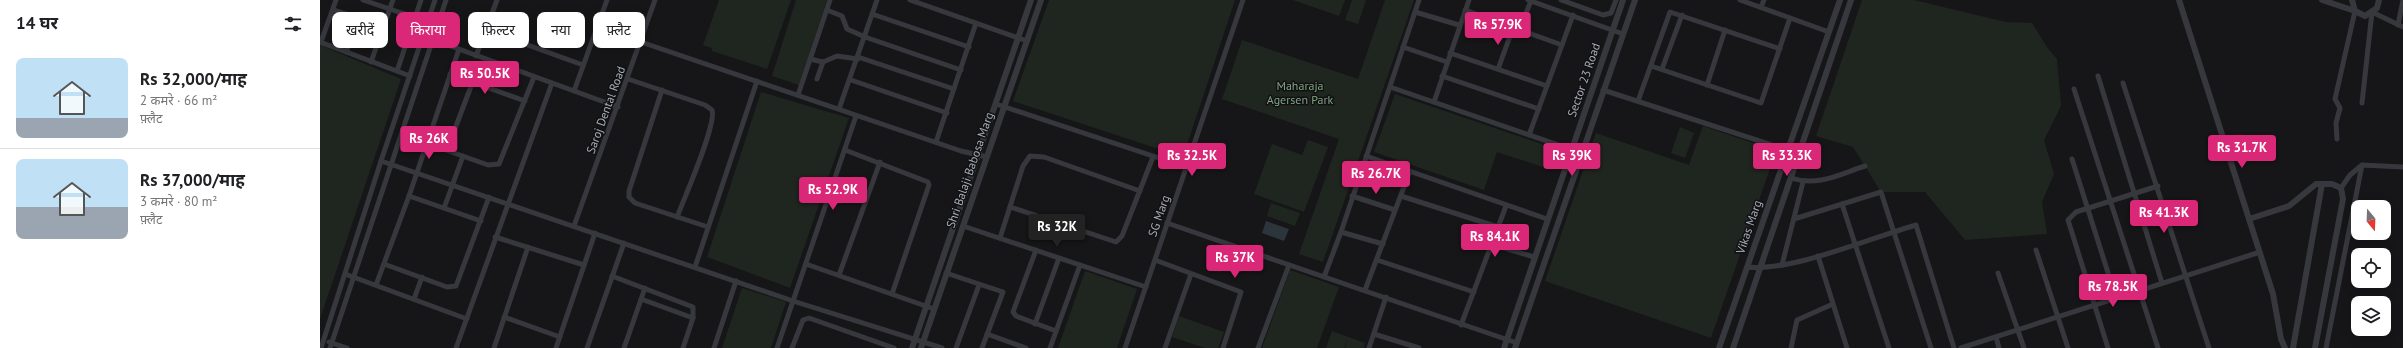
<!DOCTYPE html>
<html lang="hi">
<head>
<meta charset="utf-8">
<style>
	:root { --surface:#fff; --page:#f6f6f6; --text:#202124; --muted:#757577; --line:#e0e0e0; --accent:#db2777 }
	body { margin:0; font-family:"PT Sans","Noto Sans Devanagari",sans-serif; background:var(--page); color:var(--text); height:100vh; display:flex; flex-direction:column; font-size:15px; white-space:nowrap }
	* { box-sizing:border-box; margin:0 }
	p { font-size:13px; color:var(--muted) }
	.icon { flex:none; width:22px; height:22px; fill:none; stroke:currentColor; stroke-width:2; stroke-linecap:round; stroke-linejoin:round }
	.map { position:relative; flex:1; overflow:hidden }
	.sheet { display:flex; flex-direction:column; background:var(--surface); width:320px }
	.sheet>* { flex:none }
	.banner { position:absolute; left:12px; top:12px; width:380px; height:36px; display:flex; gap:8px }
	.needle { width:26px; rotate:161deg }
	.tools { position:absolute; left:2031px; top:200px; display:grid; gap:8px }
	.tools a { display:grid; place-items:center; width:40px; height:40px; border-radius:8px; background:var(--surface); box-shadow:0 2px 10px #0003; font-size:20px }
	.price { position:absolute; translate:-50% -34px; padding:0 9px; border-radius:4px; background:var(--accent); color:#fff; font-size:13px; line-height:26px; filter:drop-shadow(0 1px 2px #0008) }
	.price::after { content:''; position:absolute; left:50%; top:24px; width:12px; height:9px; margin-left:-6px; background:inherit; clip-path:polygon(0 0,100% 0,50% 100%) }
	.price.on { background:#222; color:#fff }
	ul { padding:0; list-style:none }
	li { display:flex; align-items:center; gap:12px; height:100px; padding:0 16px }
	li+li { border-top:1px solid var(--line) }
	li span { display:grid; place-items:center; flex:none; width:112px; height:80px; border-radius:8px; color:#555 }
	li>.icon { margin-inline-start:auto }
	span .icon { width:48px; height:48px; fill:#fffc; stroke-width:1 }
	li b { font-size:17px }
	h2 { display:flex; justify-content:space-between; align-items:center; height:48px; padding:0 16px; font-size:17px }
	.tag { padding:0 14px; border-radius:8px; background:var(--surface); box-shadow:0 2px 10px #0003; font-size:14px; line-height:36px }
	.tag.on { background:var(--accent); color:#fff }
	main { display:flex; flex:1; min-height:0 }
	.map>svg:first-child { display:block }
	.green { fill:#1e261f }
	.water { fill:#2c353c }
	.lines { fill:none; stroke-linecap:round; stroke-linejoin:round }
	.minor { stroke:#37383d; stroke-width:5 }
	.tertiary { stroke:#37383d; stroke-width:6 }
	.labels { text-anchor:middle; stroke-width:3; stroke-linejoin:round; paint-order:stroke }
	.street-label { font-size:12px; fill:#a8adb8; stroke:#111113 }
	.park-label { font-size:12px; fill:#7fa381; stroke:#111113 }
</style>
</head>
<body>
<main>
<section class="sheet">
<h2>14 घर<svg class="icon" aria-label="filters" viewBox="0 0 24 24"><path d="M4 7h16M4 17h16"/><circle cx="9" cy="7" r="2"/><circle cx="15" cy="17" r="2"/></svg></h2>
<ul>
<li><span style="background:linear-gradient(#bfe0f5 75%,#9aa5b1 0)"><svg class="icon" aria-label="home" viewBox="0 0 24 24"><path d="M3 11l9-7 9 7M6 9v11h12V9"/></svg></span><div><b>Rs 32,000/माह</b><p>2 कमरे · 66 m²</p><p>फ़्लैट</p></div></li>
<li><span style="background:linear-gradient(#bfe0f5 60%,#9aa5b1 0)"><svg class="icon" aria-label="home" viewBox="0 0 24 24"><path d="M3 11l9-7 9 7M6 9v11h12V9"/></svg></span><div><b>Rs 37,000/माह</b><p>3 कमरे · 80 m²</p><p>फ़्लैट</p></div></li>
</ul>
</section>
<div class="map">
<svg width="2083" height="348" viewBox="0 0 2083 348">
	<rect width="100%" height="100%" fill="#161618"/>
	<g class="green">
		<path d="M399 0H471L447 69 392 51V48L383 45Z"/>
		<path d="M476 0H507L479 85 452 76Z"/>
		<path d="M729 0H915L863 157 693 101Z"/>
		<path d="M973 0H1025L1019 16Z"/>
		<path d="M1032 0H1046L1038 24 1025 20Z"/>
		<path d="M1065 0H1094L1003 262 979 254 1019 139 902 99 922 40 1038 79Z"/>
		<path d="M1542 0H1594L1686 22 1712 23 1727 47 1737 59 1741 106 1724 140 1734 174 1722 202 1727 234 1645 240 1605 192H1561L1533 147 1496 136Z"/>
		<path d="M0 45 81 79 0 319Z"/>
		<path d="M441 92 529 118 470 288 387 257Z"/>
		<path d="M1075 94 1239 150 1232 170 1177 152 1164 190 1054 152Z"/>
		<path d="M1383 126 1456 151 1391 338 1225 281 1276 133 1369 165Z"/>
		<path d="M1360 127 1374 133 1365 158 1351 153Z"/>
		<path d="M988 140 1008 147 984 212 934 194 952 144 982 155Z"/>
		<path d="M951 203 980 213 975 226 947 216Z"/>
		<path d="M970 270 1019 287 997 348H942Z"/>
		<path d="M765 271 817 289 797 348H738Z"/>
		<path d="M422 288 466 302 451 348H402Z"/>
		<path d="M859 316 904 332 898 348H885L852 337Z"/>
		<path d="M1012 331 1045 343 1044 348H1025L1027 339 1024 348H1006Z"/>
	</g>
	<path class="water" d="M946 221 969 229 964 241 942 233Z"/>
	<g class="lines">
		<g class="minor">
			<path d="M43 0 108 22"/>
			<path d="M590 0 707 41"/>
			<path d="M1208 0 1303 34"/>
			<path d="M1241 0 1283 15 1291 13 1296 0"/>
			<path d="M1420 0 1509 32"/>
			<path d="M1441 7 1444 0"/>
			<path d="M13 10 64 26"/>
			<path d="M507 10 522 16 527 29 545 37 641 70"/>
			<path d="M1145 10 1242 45"/>
			<path d="M1095 12 1139 25"/>
			<path d="M552 14 649 47"/>
			<path d="M2078 25 2083 0"/>
			<path d="M166 30 263 65"/>
			<path d="M1199 30 1211 1"/>
			<path d="M114 40 298 107"/>
			<path d="M0 42 90 76"/>
			<path d="M1 42 16 0"/>
			<path d="M321 42 641 151 667 157"/>
			<path d="M1083 47 1127 62"/>
			<path d="M26 52 40 19"/>
			<path d="M1130 53 1227 86"/>
			<path d="M156 56 177 0"/>
			<path d="M538 57 634 89"/>
			<path d="M490 59 503 62 517 56 538 59"/>
			<path d="M51 62 73 0"/>
			<path d="M1331 66 1441 103 1470 18"/>
			<path d="M1178 69 1193 28"/>
			<path d="M1342 69 1362 15"/>
			<path d="M77 71 101 0"/>
			<path d="M130 74 205 101"/>
			<path d="M1122 76 1219 109"/>
			<path d="M1778 76 1842 283"/>
			<path d="M308 79 385 105 392 110C397 124 364 199 357 217"/>
			<path d="M497 79 503 62"/>
			<path d="M531 80 627 113"/>
			<path d="M1803 83 1889 348"/>
			<path d="M1387 85 1405 30"/>
			<path d="M1070 87 1253 150"/>
			<path d="M1754 89 1838 348"/>
			<path d="M342 90 309 191V197L315 203 388 227"/>
			<path d="M1283 90 1467 150"/>
			<path d="M254 91 287 0"/>
			<path d="M478 95 510 0"/>
			<path d="M1318 101 1350 12 1460 49"/>
			<path d="M1114 102 1149 0"/>
			<path d="M2042 103 2052 12 2083 27"/>
			<path d="M676 104 866 167"/>
			<path d="M519 109 557 0"/>
			<path d="M1209 135 1253 15"/>
			<path d="M2017 139 2016 123 2020 108 2015 99 2035 11"/>
			<path d="M616 142 656 23"/>
			<path d="M106 143 168 165 179 164 214 77"/>
			<path d="M127 150 153 81"/>
			<path d="M525 150 608 182 609 185 572 294"/>
			<path d="M1046 156 1227 219"/>
			<path d="M1752 159 1796 298"/>
			<path d="M61 161 473 301 622 348"/>
			<path d="M1471 178C1498 187 1520 174 1545 166"/>
			<path d="M2021 188 2030 175 2042 165 2083 167"/>
			<path d="M89 196 161 221"/>
			<path d="M1032 196 1075 210"/>
			<path d="M1081 196 1178 227"/>
			<path d="M1522 204 1569 348"/>
			<path d="M690 207 796 242 802 236 833 157"/>
			<path d="M124 208 143 156"/>
			<path d="M1474 219 1561 192 1611 348"/>
			<path d="M847 223 1197 343"/>
			<path d="M254 226 335 0"/>
			<path d="M643 226 826 287"/>
			<path d="M1021 232 1063 244"/>
			<path d="M175 237 264 265"/>
			<path d="M680 238 703 166 710 156 724 157 820 191"/>
			<path d="M1171 244 1214 257"/>
			<path d="M716 250 693 312 696 316 736 331"/>
			<path d="M1716 250 1748 348"/>
			<path d="M1498 256 1527 348"/>
			<path d="M835 260 921 292 903 348"/>
			<path d="M1057 260 1154 292"/>
			<path d="M64 264 127 287 136 286 169 197"/>
			<path d="M486 264 614 309"/>
			<path d="M1462 265 1483 182"/>
			<path d="M375 267 437 81"/>
			<path d="M1427 267C1472 272 1550 238 1596 225L1634 348"/>
			<path d="M626 273 683 292 662 348"/>
			<path d="M1678 273 1704 348"/>
			<path d="M25 274 147 319"/>
			<path d="M519 275 560 162"/>
			<path d="M292 276 373 307V318L363 348"/>
			<path d="M1004 277 1021 232 1099 0"/>
			<path d="M56 285 89 196 139 49"/>
			<path d="M1045 290 1090 171"/>
			<path d="M94 299 102 277"/>
			<path d="M321 299 373 318"/>
			<path d="M184 317 240 337"/>
			<path d="M715 324 739 258"/>
			<path d="M1141 325 1186 206"/>
			<path d="M667 334 706 348"/>
			<path d="M1054 334 1099 348"/>
			<path d="M1676 337 1679 348"/>
			<path d="M9 342 27 348"/>
			<path d="M1 348 61 161 115 0"/>
			<path d="M10 348 126 0"/>
			<path d="M136 348 232 83"/>
			<path d="M174 348 208 247"/>
			<path d="M236 348 275 233"/>
			<path d="M267 348 304 243"/>
			<path d="M304 348 325 288"/>
			<path d="M394 348 416 281"/>
			<path d="M457 348 536 116"/>
			<path d="M472 348 483 320 489 318 574 348"/>
			<path d="M636 348 659 285"/>
			<path d="M730 348 760 265"/>
			<path d="M805 348 923 0"/>
			<path d="M845 348 871 274"/>
			<path d="M938 348 969 265"/>
			<path d="M1049 348 1066 297"/>
			<path d="M1471 348 1477 320 1513 304"/>
			<path d="M1641 348 1940 252"/>
			<path d="M1788 348 1748 220 1756 212 1838 186"/>
			<path d="M2006 348 2042 165"/>
		</g>
		<g class="tertiary">
			<path d="M1859 0 1953 294 1961 339 1965 348"/>
			<path d="M2002 0 2035 11"/>
			<path d="M2032 0 2035 11 2045 16 2057 8 2059 0"/>
			<path d="M1929 219 1969 206 1996 184H2012L2021 188 2023 199 1995 348"/>
			<path d="M592 348 711 0"/>
			<path d="M601 348 721 0"/>
			<path d="M1184 348 1303 0"/>
			<path d="M1195 348 1315 0"/>
			<path d="M1399 348 1520 0"/>
			<path d="M1413 348 1531 0"/>
			<path d="M1973 348 2002 184"/>
		</g>
	</g>
	<g class="labels">
		<g class="street-label">
			<text transform="translate(1264 80) rotate(-71)" y="4">Sector 23 Road</text>
			<text transform="translate(286 110) rotate(-70)" y="4">Saroj Dental Road</text>
			<text transform="translate(650 170) rotate(-71)" y="4">Shri Balaji Babosa Marg</text>
			<text transform="translate(839 216) rotate(-71)" y="4">SG Marg</text>
			<text transform="translate(1429 227) rotate(-71)" y="4">Vikas Marg</text>
		</g>
		<g class="park-label">
			<text x="980" y="90">Maharaja<tspan x="980" dy="14">Agersen Park</tspan></text>
		</g>
	</g>
</svg>
<div class="tools">
<a><svg class="needle" viewBox="-14 -14 28 28"><path d="M0-13l5 13h-10z" fill="#e53935"/><path d="M0 13l5-13h-10z" fill="#757577"/></svg></a>
<a><svg class="icon" aria-label="locate" viewBox="0 0 24 24"><circle cx="12" cy="12" r="6"/><path d="M12 2v4M12 18v4M2 12h4M18 12h4"/></svg></a>
<a><svg class="icon" aria-label="layers" viewBox="0 0 24 24"><path d="M12 4l9 5-9 5-9-5zM3 14l9 5 9-5"/></svg></a>
</div>
<b class="price" style="left:1178px;top:46px">Rs 57.9K</b>
<b class="price" style="left:165px;top:95px">Rs 50.5K</b>
<b class="price" style="left:109px;top:160px">Rs 26K</b>
<b class="price" style="left:1922px;top:169px">Rs 31.7K</b>
<b class="price" style="left:872px;top:177px">Rs 32.5K</b>
<b class="price" style="left:1252px;top:177px">Rs 39K</b>
<b class="price" style="left:1467px;top:177px">Rs 33.3K</b>
<b class="price" style="left:1056px;top:195px">Rs 26.7K</b>
<b class="price" style="left:513px;top:211px">Rs 52.9K</b>
<b class="price" style="left:1844px;top:234px">Rs 41.3K</b>
<b class="price on" style="left:737px;top:248px">Rs 32K</b>
<b class="price" style="left:1175px;top:258px">Rs 84.1K</b>
<b class="price" style="left:915px;top:279px">Rs 37K</b>
<b class="price" style="left:1793px;top:308px">Rs 78.5K</b>
<div class="banner">
<a class="tag">खरीदें</a>
<a class="tag on">किराया</a>
<a class="tag">फ़िल्टर</a>
<a class="tag">नया</a>
<a class="tag">फ़्लैट</a>
</div>
</div>
</main>
</body>
</html>
